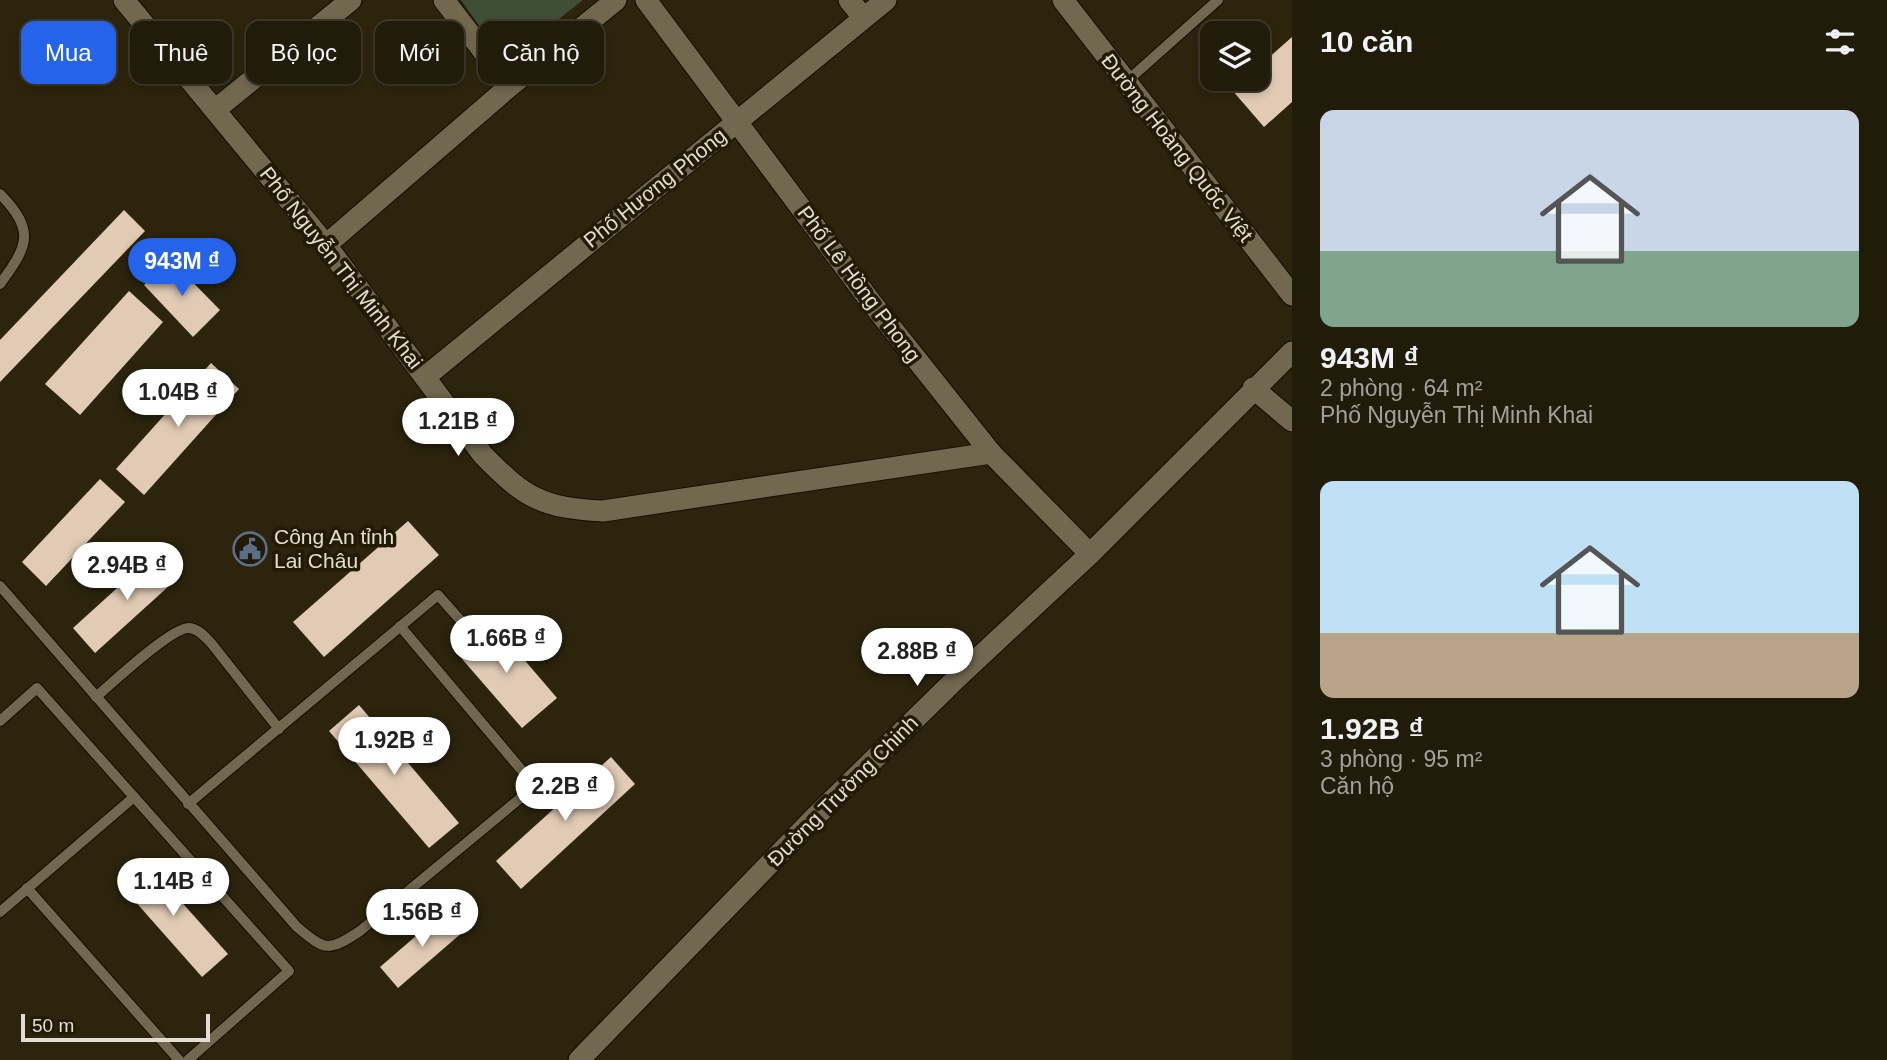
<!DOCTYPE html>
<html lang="vi">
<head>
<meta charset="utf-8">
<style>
	:root { --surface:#211b0a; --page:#2d2818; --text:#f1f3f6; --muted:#a2a19c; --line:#3e392b; --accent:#2563eb }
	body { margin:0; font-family:Helvetica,sans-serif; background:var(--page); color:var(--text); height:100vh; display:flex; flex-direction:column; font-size:26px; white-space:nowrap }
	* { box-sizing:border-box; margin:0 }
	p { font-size:23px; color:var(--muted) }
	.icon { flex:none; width:38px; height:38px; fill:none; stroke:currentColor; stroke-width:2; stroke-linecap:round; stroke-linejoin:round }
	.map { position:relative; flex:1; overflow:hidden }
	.details { display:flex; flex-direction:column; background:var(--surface); width:595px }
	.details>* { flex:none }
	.banner { position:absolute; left:21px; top:21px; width:665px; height:63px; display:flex; gap:14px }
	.tools { position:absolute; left:1200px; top:21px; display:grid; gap:14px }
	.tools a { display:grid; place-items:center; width:70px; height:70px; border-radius:14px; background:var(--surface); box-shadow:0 4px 10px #0003,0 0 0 2px var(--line); font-size:35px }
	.scale { position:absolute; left:21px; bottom:18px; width:189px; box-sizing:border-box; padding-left:7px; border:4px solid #e2ddd0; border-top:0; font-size:19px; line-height:24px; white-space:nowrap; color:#e2ddd0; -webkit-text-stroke:5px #221a04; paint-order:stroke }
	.price { position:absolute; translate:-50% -60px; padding:0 16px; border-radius:24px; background:#fff; color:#222; font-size:23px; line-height:46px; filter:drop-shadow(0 2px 4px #0008) }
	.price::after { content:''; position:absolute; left:50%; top:42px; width:21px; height:16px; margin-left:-10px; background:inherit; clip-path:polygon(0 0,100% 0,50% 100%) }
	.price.current { background:var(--accent); color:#fff }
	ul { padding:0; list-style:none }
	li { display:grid; align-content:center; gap:14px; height:371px; padding:0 28px }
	li span { display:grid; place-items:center; height:217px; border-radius:14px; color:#555 }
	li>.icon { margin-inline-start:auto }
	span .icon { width:126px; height:126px; fill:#fffc; stroke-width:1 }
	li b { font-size:30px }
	h2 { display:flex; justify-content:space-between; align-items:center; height:84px; padding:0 28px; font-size:30px }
	.pill { padding:0 24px; border-radius:14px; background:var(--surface); box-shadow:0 4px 10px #0003,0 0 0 2px var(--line); font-size:24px; line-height:63px }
	.pill.current { background:var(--accent); color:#fff }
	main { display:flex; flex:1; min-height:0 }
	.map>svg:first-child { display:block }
	.green { fill:#3f4e37 }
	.building { fill:#e1cbb5 }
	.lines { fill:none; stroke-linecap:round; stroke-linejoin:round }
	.lane-casing { stroke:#140d00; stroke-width:12 }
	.street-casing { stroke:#140d00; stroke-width:23 }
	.secondary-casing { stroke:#140d00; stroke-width:23 }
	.lane { stroke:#71684f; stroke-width:10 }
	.street { stroke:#71684f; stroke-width:21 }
	.secondary { stroke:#71684f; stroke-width:21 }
	.labels { text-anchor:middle; stroke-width:7; stroke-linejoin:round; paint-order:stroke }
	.street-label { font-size:21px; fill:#e2ddd0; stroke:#221a04 }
	.poi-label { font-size:21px; fill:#e2ddd0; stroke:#221a04; text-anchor:start }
</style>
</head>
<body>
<main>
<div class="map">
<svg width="1292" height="1060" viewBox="0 0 1292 1060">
	<rect width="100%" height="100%" fill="#2c240d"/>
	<path class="green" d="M461 0H583L522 48C516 49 511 52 505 51 492 48 470 12 461 0Z"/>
	<g class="building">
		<path d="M1292 37V102L1264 127 1232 90 1245 79H1258V67Z"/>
		<path d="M124 210 145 231 0 382V340Z"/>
		<path d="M170 259 220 310 193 337 144 285Z"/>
		<path d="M129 291 163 322 80 415 45 384Z"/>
		<path d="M211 363 239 389 144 495 116 469Z"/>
		<path d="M100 479 125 502 46 586 22 562Z"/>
		<path d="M408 521 439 555 324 657 293 622Z"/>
		<path d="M158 551 180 576 95 653 73 628Z"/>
		<path d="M491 621 557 698 522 728 456 652Z"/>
		<path d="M359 705 459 823 429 848 329 731Z"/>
		<path d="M611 757 635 784 521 889 496 861Z"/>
		<path d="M143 859 228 954 202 977 118 882Z"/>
		<path d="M446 910 464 931 398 988 380 967Z"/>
	</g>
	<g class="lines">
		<defs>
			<g id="lane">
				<path d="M1126 82 1218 0"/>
				<path d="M0 194C36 231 28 246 0 284"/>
				<path d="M0 586 297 927C326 951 328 952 360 931L535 786 400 626"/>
				<path d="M96 697C112 683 172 627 189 628 199 629 205 637 211 643L279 729"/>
				<path d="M0 721 37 688 289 971 188 1060"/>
				<path d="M188 804 438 595 469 630"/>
				<path d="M27 888 179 1060"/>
				<path d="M0 912 134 797"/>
			</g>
			<g id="street">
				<path d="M124 0 326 245 483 455C525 498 542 508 603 511L991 453"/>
				<path d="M444 0 510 86"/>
				<path d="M646 0 871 302 991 453 1090 554"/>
				<path d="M849 0 863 17"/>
				<path d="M1063 0 1292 295"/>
				<path d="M216 109 351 0"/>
				<path d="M326 245 510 86 616 0"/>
				<path d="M425 377 886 0"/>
				<path d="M1253 388 1292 421"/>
			</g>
			<path id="secondary" d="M579 1060 813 819 960 675 1090 554 1292 352"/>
		</defs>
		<use href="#lane" class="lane-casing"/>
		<use href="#street" class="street-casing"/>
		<use href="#secondary" class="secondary-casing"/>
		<use href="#lane" class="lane"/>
		<use href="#street" class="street"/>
		<use href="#secondary" class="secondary"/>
	</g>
	<defs>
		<symbol id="civic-ring" viewBox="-11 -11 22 22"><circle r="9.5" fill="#221a04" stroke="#5c6f8a" stroke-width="1.5"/><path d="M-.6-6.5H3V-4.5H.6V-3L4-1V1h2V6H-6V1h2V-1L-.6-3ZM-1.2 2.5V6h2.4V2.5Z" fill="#5c6f8a"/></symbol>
	</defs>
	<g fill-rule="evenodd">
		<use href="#civic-ring" x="231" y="530" width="38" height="38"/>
	</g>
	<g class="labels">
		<g class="street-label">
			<text transform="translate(1177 148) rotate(52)" y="7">Đường Hoàng Quốc Việt</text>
			<text transform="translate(655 188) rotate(-39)" y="7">Phố Hương Phong</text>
			<text transform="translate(341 268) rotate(52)" y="7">Phố Nguyễn Thị Minh Khai</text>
			<text transform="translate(859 284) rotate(53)" y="7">Phố Lê Hồng Phong</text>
			<text transform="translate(843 791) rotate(-45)" y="7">Đường Trường Chinh</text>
		</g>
		<g class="poi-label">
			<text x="274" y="544">Công An tỉnh<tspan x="274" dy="24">Lai Châu</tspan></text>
		</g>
	</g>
</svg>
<div class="tools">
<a><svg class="icon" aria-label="layers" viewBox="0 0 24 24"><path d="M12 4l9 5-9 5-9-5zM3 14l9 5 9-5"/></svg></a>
</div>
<div class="scale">50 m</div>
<b class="price current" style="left:182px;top:298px">943M ₫</b>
<b class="price" style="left:178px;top:429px">1.04B ₫</b>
<b class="price" style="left:458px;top:458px">1.21B ₫</b>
<b class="price" style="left:127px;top:602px">2.94B ₫</b>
<b class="price" style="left:506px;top:675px">1.66B ₫</b>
<b class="price" style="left:917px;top:688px">2.88B ₫</b>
<b class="price" style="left:394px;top:777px">1.92B ₫</b>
<b class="price" style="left:565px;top:823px">2.2B ₫</b>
<b class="price" style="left:173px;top:918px">1.14B ₫</b>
<b class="price" style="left:422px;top:949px">1.56B ₫</b>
<div class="banner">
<a class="pill current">Mua</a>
<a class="pill">Thuê</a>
<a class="pill">Bộ lọc</a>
<a class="pill">Mới</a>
<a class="pill">Căn hộ</a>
</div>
</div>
<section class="details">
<h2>10 căn<svg class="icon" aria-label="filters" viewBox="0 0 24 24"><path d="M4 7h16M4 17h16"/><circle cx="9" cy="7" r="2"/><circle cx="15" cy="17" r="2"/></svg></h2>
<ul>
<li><span style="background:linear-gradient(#c9d6e8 65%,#7fa58c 0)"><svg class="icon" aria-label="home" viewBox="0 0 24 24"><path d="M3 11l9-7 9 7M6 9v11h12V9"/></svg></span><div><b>943M ₫</b><p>2 phòng · 64 m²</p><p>Phố Nguyễn Thị Minh Khai</p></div></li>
<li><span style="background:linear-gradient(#bfe0f5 70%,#b9a48a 0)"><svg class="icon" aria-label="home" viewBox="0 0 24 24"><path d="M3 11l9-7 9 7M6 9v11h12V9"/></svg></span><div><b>1.92B ₫</b><p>3 phòng · 95 m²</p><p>Căn hộ</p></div></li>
</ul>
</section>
</main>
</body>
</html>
